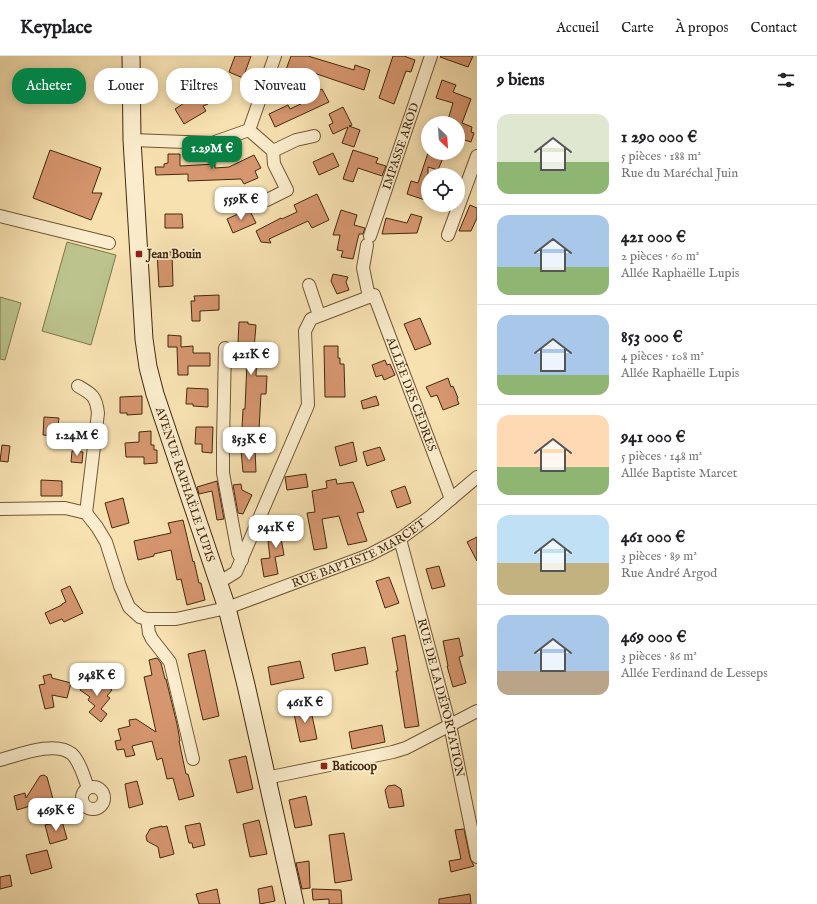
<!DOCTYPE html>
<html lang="fr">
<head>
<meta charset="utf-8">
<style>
	:root { --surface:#fff; --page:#f2f2f2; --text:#202124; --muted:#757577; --line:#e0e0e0; --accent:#0b8043 }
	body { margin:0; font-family:"IM FELL English",serif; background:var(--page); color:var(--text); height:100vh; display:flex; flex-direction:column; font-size:15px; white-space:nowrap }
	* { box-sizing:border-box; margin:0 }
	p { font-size:13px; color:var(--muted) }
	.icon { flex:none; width:22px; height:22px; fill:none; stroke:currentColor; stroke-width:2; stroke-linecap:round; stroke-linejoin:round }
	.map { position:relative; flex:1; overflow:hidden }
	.drawer { display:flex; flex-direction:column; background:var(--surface); width:340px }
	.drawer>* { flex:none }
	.hud { position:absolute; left:12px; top:12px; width:380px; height:36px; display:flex; gap:8px }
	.needle { width:26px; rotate:155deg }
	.controls { position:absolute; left:421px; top:60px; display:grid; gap:8px }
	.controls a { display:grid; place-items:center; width:44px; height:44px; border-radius:50%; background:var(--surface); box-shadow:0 2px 10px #0003; font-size:20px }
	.price { position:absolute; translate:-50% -34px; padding:0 9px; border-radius:8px; background:#fff; color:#222; font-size:13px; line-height:26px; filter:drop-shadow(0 1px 2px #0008) }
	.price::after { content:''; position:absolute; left:50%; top:24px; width:12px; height:9px; margin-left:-6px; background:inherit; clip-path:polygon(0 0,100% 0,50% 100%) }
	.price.current { background:var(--accent); color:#fff }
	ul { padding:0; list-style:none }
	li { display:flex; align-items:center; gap:12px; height:100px; padding:0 20px }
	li+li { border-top:1px solid var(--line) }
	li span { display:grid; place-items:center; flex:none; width:112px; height:80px; border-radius:12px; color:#555 }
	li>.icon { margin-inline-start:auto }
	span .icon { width:48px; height:48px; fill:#fffc; stroke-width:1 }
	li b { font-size:17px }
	h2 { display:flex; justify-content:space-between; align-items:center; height:48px; padding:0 20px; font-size:17px }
	.chip { padding:0 14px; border-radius:16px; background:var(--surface); box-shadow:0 2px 10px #0003; font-size:14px; line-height:36px }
	.chip.current { background:var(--accent); color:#fff }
	header { display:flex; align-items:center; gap:24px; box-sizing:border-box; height:56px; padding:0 20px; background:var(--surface); border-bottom:1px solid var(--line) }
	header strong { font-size:19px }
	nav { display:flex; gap:22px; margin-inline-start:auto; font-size:14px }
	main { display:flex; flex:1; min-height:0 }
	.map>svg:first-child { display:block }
	.green { fill:#bcc38c; stroke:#80764c }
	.building { fill:#d6966f; stroke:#43290c }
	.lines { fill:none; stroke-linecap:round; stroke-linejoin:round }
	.street-casing { stroke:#705735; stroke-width:14 }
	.secondary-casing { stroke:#43290c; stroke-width:19 }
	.street { stroke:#faeccc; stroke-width:12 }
	.secondary { stroke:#faeccc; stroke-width:17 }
	.poi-dot { fill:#8f2418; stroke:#faeccc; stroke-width:1.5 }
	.labels { text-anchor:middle; stroke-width:3.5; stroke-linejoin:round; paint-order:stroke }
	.street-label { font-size:12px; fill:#43290c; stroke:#faeccc }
	.poi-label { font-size:12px; font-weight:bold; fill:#43290c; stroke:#faeccc; text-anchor:start }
</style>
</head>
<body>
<header>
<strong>Keyplace</strong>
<nav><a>Accueil</a><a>Carte</a><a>À propos</a><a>Contact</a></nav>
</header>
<main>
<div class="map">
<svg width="477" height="848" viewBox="0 0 477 848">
	<rect width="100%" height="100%" fill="#f7e1b1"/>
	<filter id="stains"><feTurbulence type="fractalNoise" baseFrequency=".005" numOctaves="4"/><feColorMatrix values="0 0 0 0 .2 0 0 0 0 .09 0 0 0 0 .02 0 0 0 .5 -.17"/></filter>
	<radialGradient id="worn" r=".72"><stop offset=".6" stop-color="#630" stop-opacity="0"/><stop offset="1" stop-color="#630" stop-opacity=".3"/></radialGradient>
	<g class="green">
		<path d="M67 186 116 199 91 289 42 275Z"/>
		<path d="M0 241 21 247 5 304 0 303Z"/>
	</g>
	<g class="building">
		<path d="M235 0H251L243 22 229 16Z"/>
		<path d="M291 0H308L354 14 355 9 370 14 364 34 302 13 296 27 283 22Z"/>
		<path d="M393 0H404L415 4 411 16 406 15 394 48 379 42Z"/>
		<path d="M441 0H473L468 11 440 1Z"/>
		<path d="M442 24 456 29 453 36 471 43 462 67 472 71 471 76 474 77 471 86 458 82V67H447L453 47 436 42Z"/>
		<path d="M322 33 329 46 275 71 269 58 288 49 290 53 307 45 305 41Z"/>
		<path d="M202 38 208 48 203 50 206 55 184 68 175 53 192 42H197Z"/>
		<path d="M343 51 352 69 349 70 360 74 354 91 342 87 348 71 333 78 329 69 333 67 329 58Z"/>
		<path d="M50 94 101 112 92 137H102L91 164 33 142Z"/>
		<path d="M353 94 378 102 376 107 386 110 382 120 358 112 353 126 343 123Z"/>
		<path d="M333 97 339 110 319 119 313 106Z"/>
		<path d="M428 97H445L438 114 428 111V145L407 138 411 125 418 127Z"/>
		<path d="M168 98H180V110L215 108V112L229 111 254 99 261 112 255 115 258 122 244 128 241 123 188 125V118L156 119 155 111H164V108L168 107Z"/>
		<path d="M317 138 329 164 312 172 308 165 269 183 271 187 261 186 256 175 281 162 282 163 297 156 294 149Z"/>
		<path d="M470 149 477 152V162L471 175H459Z"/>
		<path d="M249 153 256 167 233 177 227 163Z"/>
		<path d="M341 154 357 159 354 169 365 172 363 178H359L353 203 341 201 343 195 337 194 340 179H333Z"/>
		<path d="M165 158H182L183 172H165Z"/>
		<path d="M411 158 422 161 417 177 382 178 386 162 407 167Z"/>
		<path d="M157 196H172L173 230 159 231Z"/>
		<path d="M333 218 348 221 346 226 349 234 337 238 331 225Z"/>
		<path d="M219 239V254L200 255V265H192L191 245H195L194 240Z"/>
		<path d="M420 262 431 288 415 294 404 268Z"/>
		<path d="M239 266H248V268L256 269 254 293H257L256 320H267L266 338H261L259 374 242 372 243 353H245L247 306H237Z"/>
		<path d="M168 279 181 280V291L193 290V297H210V310H188V319H178L177 291H168Z"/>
		<path d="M324 290H338V302H340V308H344L345 341H325Z"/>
		<path d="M385 304 387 309 390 308 395 319 384 324 382 319 376 321 372 309Z"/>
		<path d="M448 322 451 331 453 330 458 342 457 343 459 348 443 354 437 339 431 341 426 331Z"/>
		<path d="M187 332 208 333V351L193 350V348H186Z"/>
		<path d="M142 340V358L127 359V357H120V341Z"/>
		<path d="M376 340 379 349 363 353 361 345Z"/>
		<path d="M44 361 59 362 58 369 79 371 78 382 43 379Z"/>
		<path d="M196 371H213L212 397 202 396V388H195Z"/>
		<path d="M151 375V389H154V394H157V407L144 408V401H126L125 387 139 386V376Z"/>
		<path d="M353 386 357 405 340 410 335 391Z"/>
		<path d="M2 389 10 390 8 406 0 405Z"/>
		<path d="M380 391 385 404 367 410 363 396Z"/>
		<path d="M255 393 256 416H243L241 394Z"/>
		<path d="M72 395 83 396 82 407 71 406Z"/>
		<path d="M306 418 308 431 287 434 285 421Z"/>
		<path d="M336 423 337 428 353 426 364 456 357 457 367 485 348 489 339 460 322 463 327 492 314 494 307 457 315 456 312 435 327 432 326 425Z"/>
		<path d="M41 424 62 425V440H41Z"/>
		<path d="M217 425 224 463 217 464 212 435 199 438 197 431Z"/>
		<path d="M241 428 242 434 252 439 243 458 238 457 233 429Z"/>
		<path d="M405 430 411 447 397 452 391 435Z"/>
		<path d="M123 442 129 467 112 472 105 447Z"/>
		<path d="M287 463 290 480 279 483 281 482 284 499 275 501 278 518 264 521 261 503 270 502 268 485 279 483 276 465Z"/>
		<path d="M183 464 193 506 194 505 199 527H201L205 544 187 549 181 523 177 524 171 494 154 498V500L138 504 134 485 171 477 168 467Z"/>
		<path d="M477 481V505L467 486Z"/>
		<path d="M439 510 445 530 432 533 426 513Z"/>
		<path d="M389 521 399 547 385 552 376 525Z"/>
		<path d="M70 530 83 557 64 566 62 563 50 568 45 557 62 549V548L66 546 61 534Z"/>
		<path d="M405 579 419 670 405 672 396 615H398L392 582Z"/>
		<path d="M459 582 463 600 459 601 466 627 453 631 447 610H448L443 585Z"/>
		<path d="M365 591 368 608 335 615 332 598Z"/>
		<path d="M205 594 219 660 203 664 188 598Z"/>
		<path d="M157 602 161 607 165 623H166L177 668 180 685H179L186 718H188L194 740 179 744 173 722 167 723 162 702 157 704 152 685 132 690 135 699 126 701 124 693 117 694 115 685 121 684 118 673 130 670 129 664 136 663 156 676 144 621 152 619 149 604Z"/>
		<path d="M300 605 304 622 271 629 268 611Z"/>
		<path d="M51 618 52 622 71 627 67 642 52 639 54 651 45 653 39 629 45 628 43 620Z"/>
		<path d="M91 620 99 627 101 625 112 634 107 640 110 642 101 653 107 658 101 666 89 656 95 650 88 644 90 641 80 634Z"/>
		<path d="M310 650 317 683 300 686 293 653Z"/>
		<path d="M382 669 385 686 352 693 349 676Z"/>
		<path d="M246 700 253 733 237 737 229 704Z"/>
		<path d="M44 719 47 721 53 743 17 754 14 740 25 737 26 742 40 720Z"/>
		<path d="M137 725 143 748 129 752 125 728Z"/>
		<path d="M395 729 401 733 404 750 389 752 385 734 388 730Z"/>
		<path d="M306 740 312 769 295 772 289 744Z"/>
		<path d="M259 764 267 798 250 801 243 768Z"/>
		<path d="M62 765 67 783 50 788 45 769Z"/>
		<path d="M200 767 205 789 193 792 192 787H189L185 770Z"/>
		<path d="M162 770V771L167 770 174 798 160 802 158 791 147 785 146 780 150 773Z"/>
		<path d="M464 773 470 802 474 810 451 816 449 805 461 803 455 774Z"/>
		<path d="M344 777 352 824 335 827 329 779Z"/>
		<path d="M47 794 52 812 31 818 26 799Z"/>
		<path d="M309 805 310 832 302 833 296 807Z"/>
		<path d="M10 819 12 830 0 833V821Z"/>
		<path d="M272 830 275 845 260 848 258 833Z"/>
		<path d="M217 833 220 848H199L196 838Z"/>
		<path d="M312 833 341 834 342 848H329V843L313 844Z"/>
		<path d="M470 838 471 848H439V843Z"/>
	</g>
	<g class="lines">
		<defs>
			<g id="street">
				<path d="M249 74 273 95 274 108 287 134 267 144"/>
				<path d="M249 74 275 0"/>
				<path d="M132 84 212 87 249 74"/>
				<path d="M273 95 296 84 314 80"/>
				<path d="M0 160 109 187"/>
				<path d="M448 179 477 100"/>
				<path id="s1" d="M370 180 431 0"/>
				<path d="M367 189 363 212 369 241"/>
				<path d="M309 229 319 259"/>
				<path d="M225 292 223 386V417L238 497 242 504"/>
				<path d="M78 330C92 338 96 340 98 357L86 457"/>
				<path id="s2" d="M0 453 65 452 86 457 97 471 106 486 120 530 129 551 140 561 147 563H176L227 552 369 499 400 483 431 460 477 421"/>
				<path id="s3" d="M400 483 451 674 477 801"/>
				<path id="s4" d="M218 527 236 516 308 349 305 275 311 263 374 239 451 443"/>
				<path d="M147 563 149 577 152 583 170 606 193 703"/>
				<path d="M0 704C19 699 55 684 72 698 80 706 84 721 88 732"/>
				<path d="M266 722 393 696 406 692 477 655"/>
				<circle cx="93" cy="742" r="11"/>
			</g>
			<g id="secondary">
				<path id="s5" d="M131 0 132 84 144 283 148 311 155 338 227 552 246 629 295 848"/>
			</g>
		</defs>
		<use href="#street" class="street-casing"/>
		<use href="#secondary" class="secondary-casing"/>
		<use href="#street" class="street"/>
		<use href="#secondary" class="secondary"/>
	</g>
	<g class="poi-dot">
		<rect x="135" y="194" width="8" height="8" rx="2"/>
		<rect x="320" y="706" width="8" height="8" rx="2"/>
	</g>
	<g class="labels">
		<g class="street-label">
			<text dy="4" stroke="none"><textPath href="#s1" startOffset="95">IMPASSE AROD</textPath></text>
			<text dy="4" stroke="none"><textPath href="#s4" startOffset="464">ALLÉE DES CÈDRES</textPath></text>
			<text dy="4" stroke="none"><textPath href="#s5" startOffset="435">AVENUE RAPHAËLE LUPIS</textPath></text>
			<text dy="4" stroke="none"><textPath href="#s2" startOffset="437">RUE BAPTISTE MARCET</textPath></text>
			<text dy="4" stroke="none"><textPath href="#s3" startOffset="164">RUE DE LA DÉPORTATION</textPath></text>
		</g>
		<g class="poi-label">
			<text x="147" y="202">Jean Bouin</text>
			<text x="332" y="714">Baticoop</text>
		</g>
	</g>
	<rect width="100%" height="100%" filter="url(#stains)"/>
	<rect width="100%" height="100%" fill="url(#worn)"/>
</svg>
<div class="controls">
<a><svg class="needle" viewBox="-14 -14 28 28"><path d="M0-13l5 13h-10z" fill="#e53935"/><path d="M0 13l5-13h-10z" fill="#757577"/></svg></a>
<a><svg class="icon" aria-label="locate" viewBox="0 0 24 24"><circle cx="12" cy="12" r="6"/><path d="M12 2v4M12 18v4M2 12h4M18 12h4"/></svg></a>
</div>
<b class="price current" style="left:212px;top:114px">1.29M €</b>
<b class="price" style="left:241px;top:165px">559K €</b>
<b class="price" style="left:251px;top:320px">421K €</b>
<b class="price" style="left:77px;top:401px">1.24M €</b>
<b class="price" style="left:249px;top:405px">853K €</b>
<b class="price" style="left:276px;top:493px">941K €</b>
<b class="price" style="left:97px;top:641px">948K €</b>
<b class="price" style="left:305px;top:668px">461K €</b>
<b class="price" style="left:56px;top:776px">469K €</b>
<div class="hud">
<a class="chip current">Acheter</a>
<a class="chip">Louer</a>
<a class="chip">Filtres</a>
<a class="chip">Nouveau</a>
</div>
</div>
<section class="drawer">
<h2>9 biens<svg class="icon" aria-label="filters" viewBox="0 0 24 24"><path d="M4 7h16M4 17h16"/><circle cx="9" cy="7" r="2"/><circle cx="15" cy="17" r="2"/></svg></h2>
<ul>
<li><span style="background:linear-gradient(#dfe7d0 60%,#8fb573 0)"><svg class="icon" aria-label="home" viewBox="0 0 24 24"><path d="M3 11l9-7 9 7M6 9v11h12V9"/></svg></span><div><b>1 290 000 €</b><p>5 pièces · 188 m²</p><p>Rue du Maréchal Juin</p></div></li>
<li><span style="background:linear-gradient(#a9c7e8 65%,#8fb573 0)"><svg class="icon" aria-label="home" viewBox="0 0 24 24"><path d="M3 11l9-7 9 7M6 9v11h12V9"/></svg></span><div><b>421 000 €</b><p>2 pièces · 60 m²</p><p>Allée Raphaëlle Lupis</p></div></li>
<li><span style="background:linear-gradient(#a9c7e8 75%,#8fb573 0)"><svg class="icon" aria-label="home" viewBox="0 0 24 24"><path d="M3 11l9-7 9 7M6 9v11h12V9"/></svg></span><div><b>853 000 €</b><p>4 pièces · 108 m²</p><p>Allée Raphaëlle Lupis</p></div></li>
<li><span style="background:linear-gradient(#ffd9b3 65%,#8fb573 0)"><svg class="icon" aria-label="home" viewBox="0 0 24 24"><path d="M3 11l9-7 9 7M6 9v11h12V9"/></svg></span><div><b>941 000 €</b><p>5 pièces · 148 m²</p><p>Allée Baptiste Marcet</p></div></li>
<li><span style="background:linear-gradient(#bfe0f5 60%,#c2b280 0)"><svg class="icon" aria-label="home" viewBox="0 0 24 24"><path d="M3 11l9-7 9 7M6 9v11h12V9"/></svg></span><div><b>461 000 €</b><p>3 pièces · 89 m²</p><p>Rue André Argod</p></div></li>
<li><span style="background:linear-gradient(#a9c7e8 70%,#b9a48a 0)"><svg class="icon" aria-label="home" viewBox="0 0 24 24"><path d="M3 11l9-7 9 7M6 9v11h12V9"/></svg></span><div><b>469 000 €</b><p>3 pièces · 86 m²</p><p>Allée Ferdinand de Lesseps</p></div></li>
</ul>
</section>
</main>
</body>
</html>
